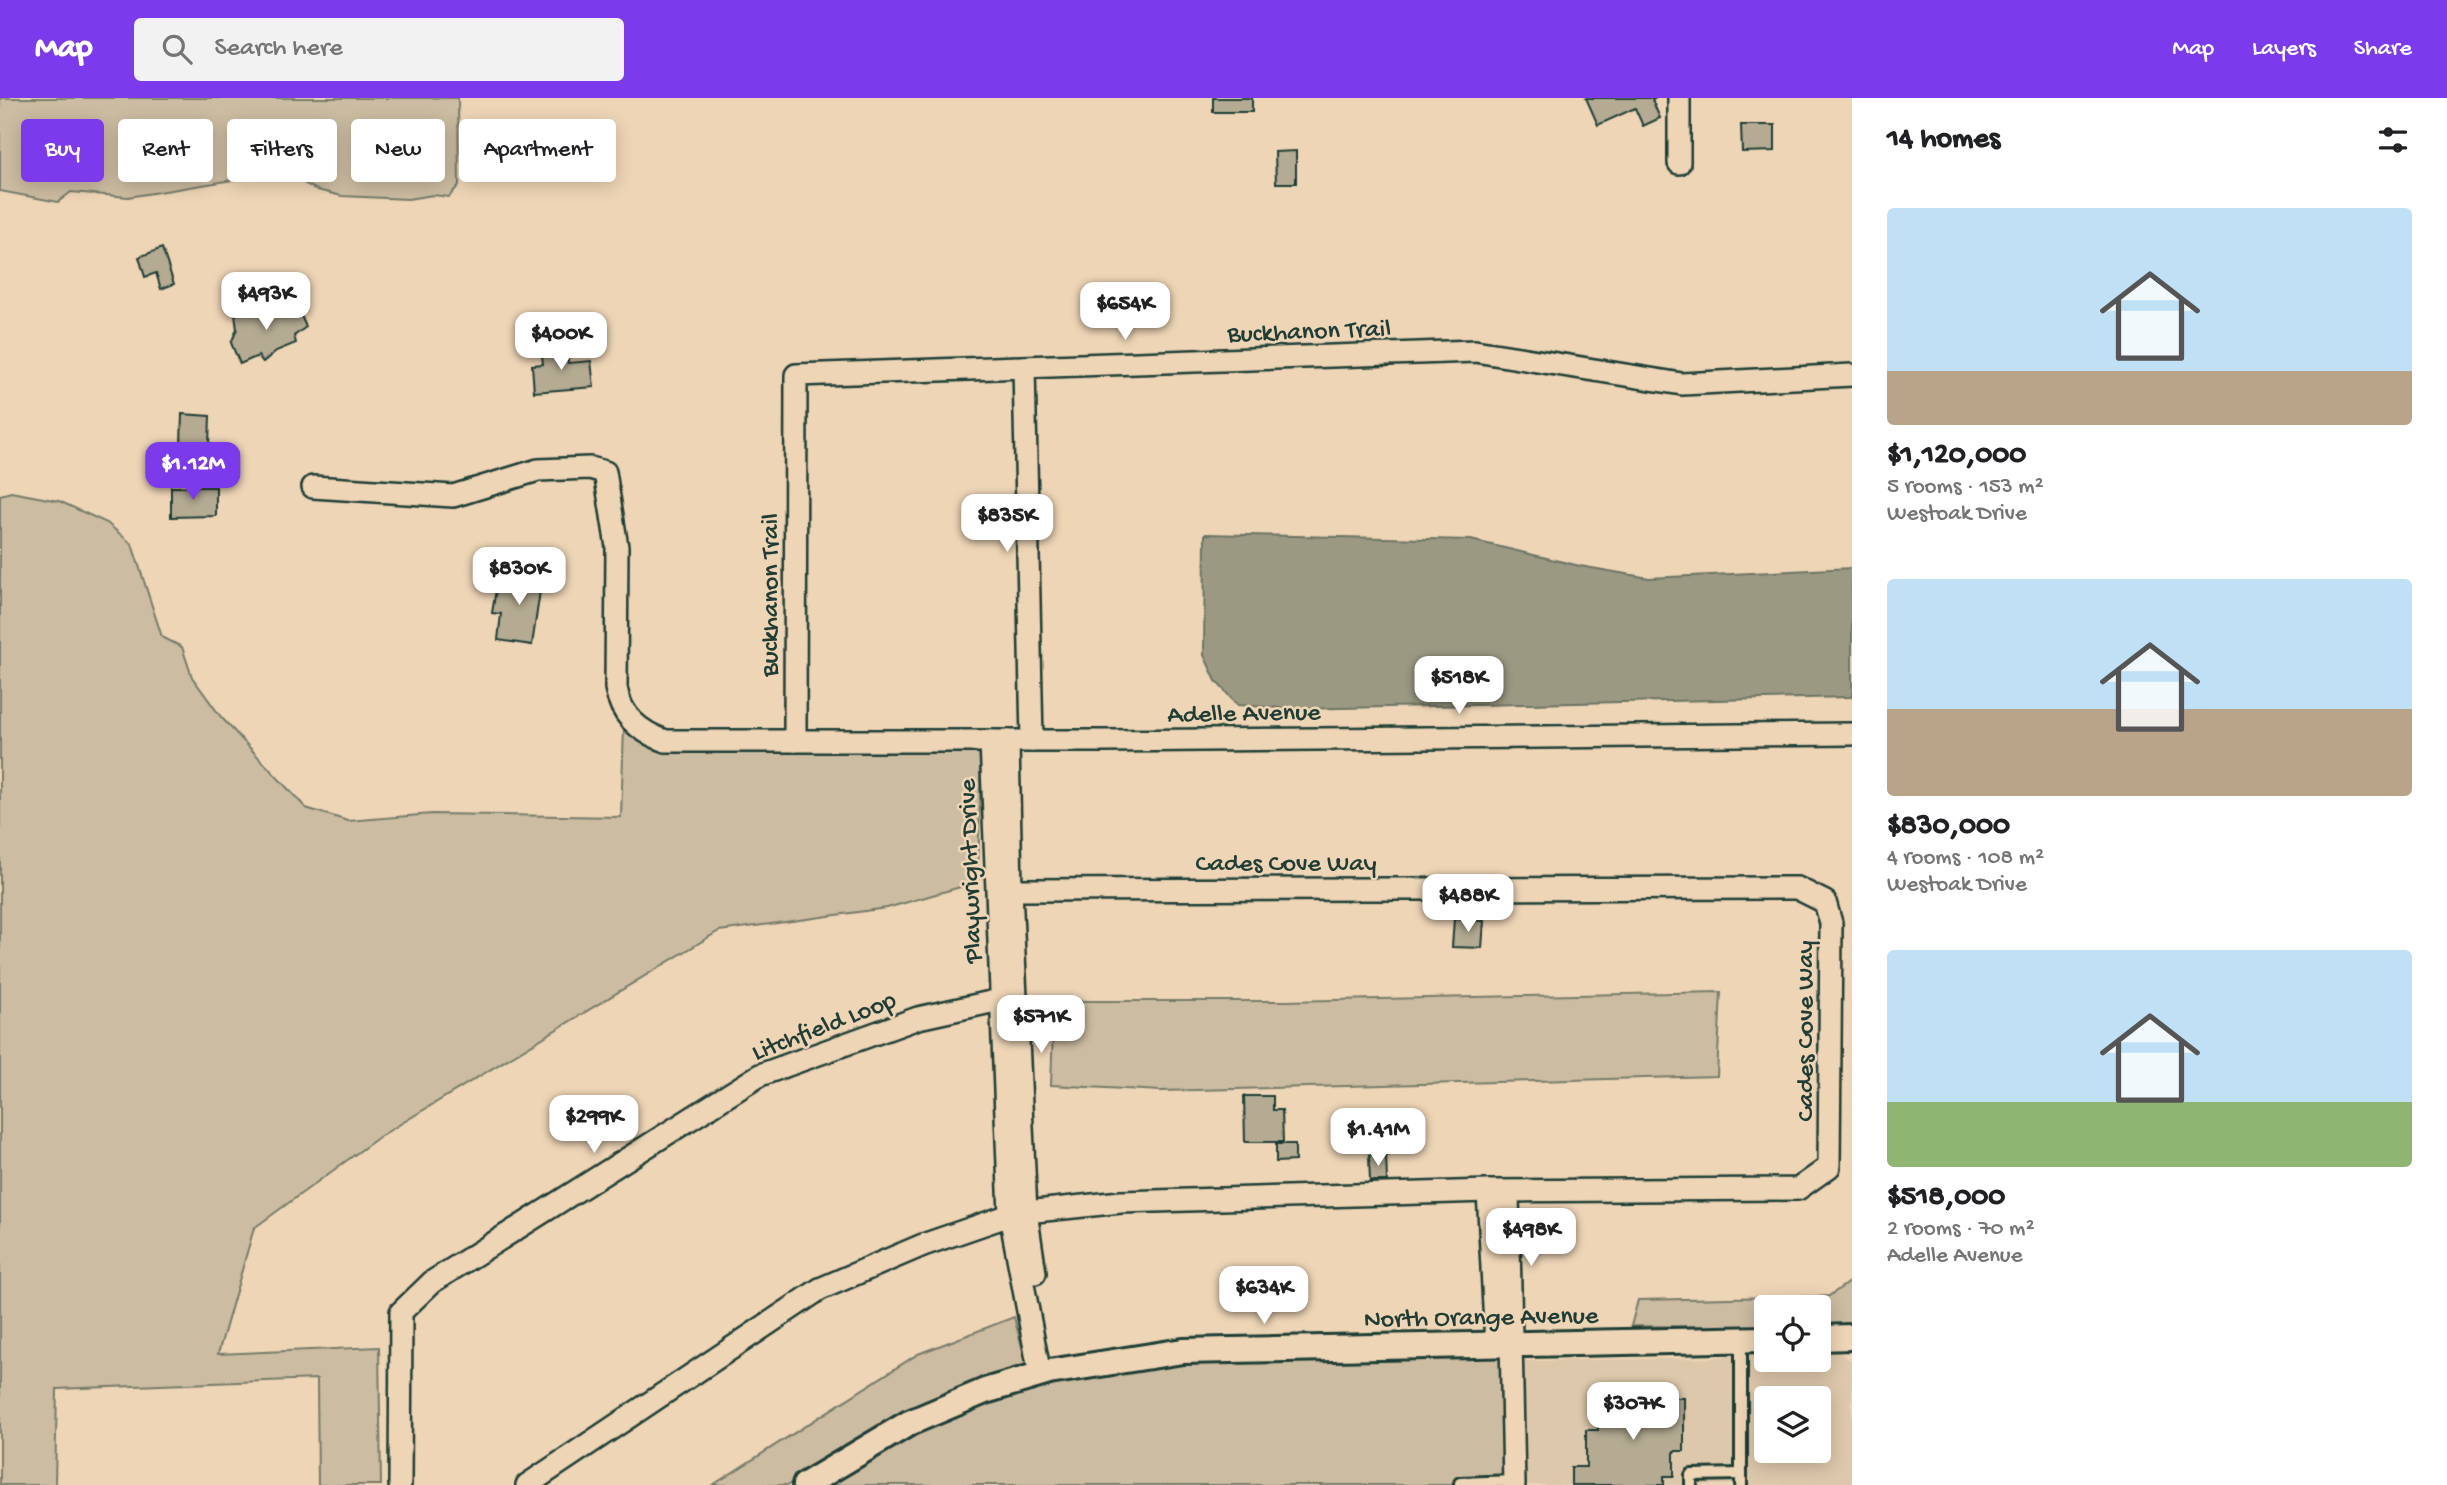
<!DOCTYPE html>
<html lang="en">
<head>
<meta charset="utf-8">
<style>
	:root { --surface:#fff; --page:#f2f2f2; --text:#202124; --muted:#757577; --accent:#7c3aed }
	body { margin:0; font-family:"Gochi Hand",sans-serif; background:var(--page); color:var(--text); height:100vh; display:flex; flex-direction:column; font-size:26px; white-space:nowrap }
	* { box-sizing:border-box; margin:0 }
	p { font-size:23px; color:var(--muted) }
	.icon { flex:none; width:38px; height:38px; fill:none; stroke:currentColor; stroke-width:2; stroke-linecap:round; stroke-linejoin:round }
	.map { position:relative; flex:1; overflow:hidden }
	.sheet { display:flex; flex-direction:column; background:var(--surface); width:595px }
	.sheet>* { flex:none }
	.top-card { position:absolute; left:21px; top:21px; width:665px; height:63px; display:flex; gap:14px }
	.tools { position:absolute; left:1754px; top:1197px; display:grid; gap:14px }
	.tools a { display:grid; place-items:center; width:77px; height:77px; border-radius:7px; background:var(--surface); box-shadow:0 4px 18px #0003; font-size:35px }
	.price { position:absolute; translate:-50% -60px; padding:0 16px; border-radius:14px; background:#fff; color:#222; font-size:23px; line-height:46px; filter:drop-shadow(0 2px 4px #0008) }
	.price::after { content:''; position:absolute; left:50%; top:42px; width:21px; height:16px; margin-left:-10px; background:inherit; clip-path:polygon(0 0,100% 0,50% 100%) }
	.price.active { background:var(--accent); color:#fff }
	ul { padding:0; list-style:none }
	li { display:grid; align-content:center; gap:14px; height:371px; padding:0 35px }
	li span { display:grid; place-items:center; height:217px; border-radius:7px; color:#555 }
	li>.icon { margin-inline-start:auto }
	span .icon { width:126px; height:126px; fill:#fffc; stroke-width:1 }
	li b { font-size:30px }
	h2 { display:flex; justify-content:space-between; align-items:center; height:84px; padding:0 35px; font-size:30px }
	.chip { padding:0 24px; border-radius:7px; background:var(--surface); box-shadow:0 4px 18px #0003; font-size:24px; line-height:63px }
	.chip.active { background:var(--accent); color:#fff }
	header { display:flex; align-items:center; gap:42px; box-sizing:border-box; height:98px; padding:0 35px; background:var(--accent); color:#fff }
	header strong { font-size:33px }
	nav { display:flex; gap:38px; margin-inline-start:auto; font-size:24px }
	.search { width:490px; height:63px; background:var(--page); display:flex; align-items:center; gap:18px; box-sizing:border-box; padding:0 24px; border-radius:7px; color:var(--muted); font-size:26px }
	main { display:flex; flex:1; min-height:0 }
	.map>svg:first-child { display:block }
	.built { fill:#ddc8ab; fill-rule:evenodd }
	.green { fill:#ccbca1; stroke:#767c6a; stroke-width:2 }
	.water { fill:#9c9983; stroke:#6a7463; stroke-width:2 }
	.building { fill:#b4ab92; stroke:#1f3d34; stroke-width:2 }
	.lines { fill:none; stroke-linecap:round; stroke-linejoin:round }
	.service-casing { stroke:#1f3d34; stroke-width:16 }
	.minor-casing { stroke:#1f3d34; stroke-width:26 }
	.tertiary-casing { stroke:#1f3d34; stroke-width:30 }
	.service { stroke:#eed5b6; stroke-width:10 }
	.minor { stroke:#eed5b6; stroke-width:21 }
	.tertiary { stroke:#eed5b6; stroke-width:24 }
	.labels { text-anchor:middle; stroke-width:5; stroke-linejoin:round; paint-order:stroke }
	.street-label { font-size:26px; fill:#1f3d34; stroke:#eed5b6 }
</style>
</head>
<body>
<header>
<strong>Map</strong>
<div class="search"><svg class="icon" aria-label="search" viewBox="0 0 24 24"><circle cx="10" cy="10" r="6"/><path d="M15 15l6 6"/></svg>Search here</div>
<nav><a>Map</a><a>Layers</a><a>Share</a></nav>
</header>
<main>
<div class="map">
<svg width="1852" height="1387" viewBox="0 0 1852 1387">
	<rect width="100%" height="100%" fill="#eed5b6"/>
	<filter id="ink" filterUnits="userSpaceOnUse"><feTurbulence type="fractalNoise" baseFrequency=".0143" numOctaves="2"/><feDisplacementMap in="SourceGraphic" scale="14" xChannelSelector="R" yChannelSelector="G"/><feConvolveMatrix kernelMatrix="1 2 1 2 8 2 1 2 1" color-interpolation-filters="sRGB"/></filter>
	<g filter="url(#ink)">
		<path class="built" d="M1818 1249H1830L1852 1263V1387H1524L1521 1263 1712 1260 1766 1253V1262H1818ZM1766 1300H1818V1353H1766Z"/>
		<g class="green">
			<path d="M0 0H458L459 87 449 99 433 97 408 101 342 98 317 92 298 82 275 79 239 81 128 99 71 94 58 104 0 93Z"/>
			<path d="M11 394 59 403 107 425 132 446 162 539 182 549 192 579 221 619 306 710 348 723 432 716 621 719 624 629 639 643 981 652 978 784 887 810 719 833 379 1039 254 1130 218 1256 379 1249 381 1387H318L317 1281 57 1291 55 1387H0V397Z"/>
			<path d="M1721 894 1717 978 1161 993 1051 987 1054 903H1286Z"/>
			<path d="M1852 1182V1229H1818V1209H1766V1229L1631 1228 1638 1202 1829 1198Z"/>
			<path d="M1014 1219 1028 1271 807 1374 788 1387H713L918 1256Z"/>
			<path d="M1501 1256 1504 1387H822C877 1355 931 1320 991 1300 1151 1248 1334 1259 1501 1256Z"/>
		</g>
		<path class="water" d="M1205 436 1471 442 1580 468 1649 480 1852 470V599L1295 611 1237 607 1216 583 1204 557Z"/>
		<g class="building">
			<rect x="1213" y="0" width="39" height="14"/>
			<path d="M1586 0H1656L1652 2 1660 20 1643 28 1635 10 1598 27Z"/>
			<path d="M1741 27H1775V53L1742 54Z"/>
			<path d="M1296 53V85H1276L1275 54Z"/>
			<path d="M162 150 174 186 161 191 156 175 145 179 139 159Z"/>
			<path d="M285 203 293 213 298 211 306 229 294 238 296 245 276 253 263 264 258 258 240 266 231 245 237 231 235 217 246 213H259Z"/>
			<path d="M567 248 568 265 591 263 594 289 534 294 532 267 543 266 541 250Z"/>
			<path d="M182 316 210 318 209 347 181 346Z"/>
			<path d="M171 389H216V418L171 419Z"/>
			<path d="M515 469 543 473 532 547 498 542 501 516 492 515 496 491 511 493Z"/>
			<path d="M1454 821 1484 823 1482 850 1452 849Z"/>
			<path d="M1244 998H1273V1012H1282L1283 1044H1245Z"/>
			<path d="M1276 1046H1295V1063L1276 1064Z"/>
			<path d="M1386 1056 1387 1083H1370L1369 1057Z"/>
			<path d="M1598 1299 1684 1300V1353H1674V1378H1664V1387H1571V1369H1586V1332H1598Z"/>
		</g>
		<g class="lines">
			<defs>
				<g id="service">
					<path d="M1741 1242V1387"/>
					<path d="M1460 1387V1385L1514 1383"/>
					<path d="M1691 1387V1377L1741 1376"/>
				</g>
				<g id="minor">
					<path d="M1679 0V65"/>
					<path d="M1024 269 1032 643"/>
					<path d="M313 389 453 398 538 372 590 370 605 374 617 449 616 590C621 618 639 634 666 643H1105L1852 636"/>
					<path d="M795 643 796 277 1475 253 1682 286 1852 277"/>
					<path d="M991 643 1010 1117 1040 1277"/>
					<path d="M1008 643 1011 792 1026 1114 1035 1175"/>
					<path d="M1011 792 1797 790 1825 804 1831 825 1829 1069 1798 1091 1488 1093 1121 1104 1026 1114"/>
					<path d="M1488 1093 1496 1247"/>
					<path d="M1508 1094 1514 1387"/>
					<path d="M400 1387 401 1214 432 1184 760 977 918 920 1000 902H1018"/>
					<path d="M527 1387 820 1191 923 1147 1010 1117"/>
				</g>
				<g id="tertiary">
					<path d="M1818 1240 1852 1239"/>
					<path d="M805 1387 909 1325 985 1293 1049 1274 1183 1253 1766 1241"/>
				</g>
			</defs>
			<use href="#service" class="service-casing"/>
			<use href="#minor" class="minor-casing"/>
			<use href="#tertiary" class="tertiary-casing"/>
			<use href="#service" class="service"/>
			<use href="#minor" class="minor"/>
			<use href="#tertiary" class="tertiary"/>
		</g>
	</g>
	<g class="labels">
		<g class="street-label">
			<text transform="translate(1309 231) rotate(-2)" y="9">Buckhanon Trail</text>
			<text transform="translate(768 497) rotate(-90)" y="9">Buckhanon Trail</text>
			<text transform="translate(1244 613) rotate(-1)" y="9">Adelle Avenue</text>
			<text x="1286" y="772">Cades Cove Way</text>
			<text transform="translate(968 773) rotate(-92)" y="9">Playwright Drive</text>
			<text transform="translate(823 926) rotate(-21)" y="9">Litchfield Loop</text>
			<text transform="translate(1803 933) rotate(-90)" y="9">Cades Cove Way</text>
			<text transform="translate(1481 1217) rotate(-1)" y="9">North Orange Avenue</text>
		</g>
	</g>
</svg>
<div class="tools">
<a><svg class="icon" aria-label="locate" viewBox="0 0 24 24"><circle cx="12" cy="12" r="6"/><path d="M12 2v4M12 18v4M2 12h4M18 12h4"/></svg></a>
<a><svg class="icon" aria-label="layers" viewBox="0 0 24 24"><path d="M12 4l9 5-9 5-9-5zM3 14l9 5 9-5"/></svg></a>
</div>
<b class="price" style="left:266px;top:234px">$493K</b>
<b class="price" style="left:1125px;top:244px">$654K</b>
<b class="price" style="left:561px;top:274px">$400K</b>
<b class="price active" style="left:193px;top:404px">$1.12M</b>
<b class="price" style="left:1007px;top:456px">$835K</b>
<b class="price" style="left:519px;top:509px">$830K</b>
<b class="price" style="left:1459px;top:618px">$518K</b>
<b class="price" style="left:1468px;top:836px">$488K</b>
<b class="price" style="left:1041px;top:957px">$571K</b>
<b class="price" style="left:594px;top:1057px">$299K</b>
<b class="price" style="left:1378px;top:1070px">$1.41M</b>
<b class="price" style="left:1531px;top:1170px">$498K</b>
<b class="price" style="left:1264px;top:1228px">$634K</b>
<b class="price" style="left:1633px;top:1344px">$307K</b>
<div class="top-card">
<a class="chip active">Buy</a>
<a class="chip">Rent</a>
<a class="chip">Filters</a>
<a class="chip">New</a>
<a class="chip">Apartment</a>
</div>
</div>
<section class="sheet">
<h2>14 homes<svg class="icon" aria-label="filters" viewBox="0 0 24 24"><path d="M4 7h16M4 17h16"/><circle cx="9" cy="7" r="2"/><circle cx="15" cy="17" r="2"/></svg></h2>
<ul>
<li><span style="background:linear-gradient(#bfe0f5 75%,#b9a48a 0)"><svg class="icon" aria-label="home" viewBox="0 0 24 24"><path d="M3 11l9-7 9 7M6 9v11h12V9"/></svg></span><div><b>$1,120,000</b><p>5 rooms · 153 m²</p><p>Westoak Drive</p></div></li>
<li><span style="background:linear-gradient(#bfe0f5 60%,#b9a48a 0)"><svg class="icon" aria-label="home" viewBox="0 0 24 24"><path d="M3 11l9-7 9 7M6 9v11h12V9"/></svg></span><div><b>$830,000</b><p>4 rooms · 108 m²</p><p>Westoak Drive</p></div></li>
<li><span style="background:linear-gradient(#bfe0f5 70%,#8fb573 0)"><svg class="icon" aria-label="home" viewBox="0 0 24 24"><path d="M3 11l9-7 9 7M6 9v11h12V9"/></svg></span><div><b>$518,000</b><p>2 rooms · 70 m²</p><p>Adelle Avenue</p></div></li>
</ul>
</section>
</main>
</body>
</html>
